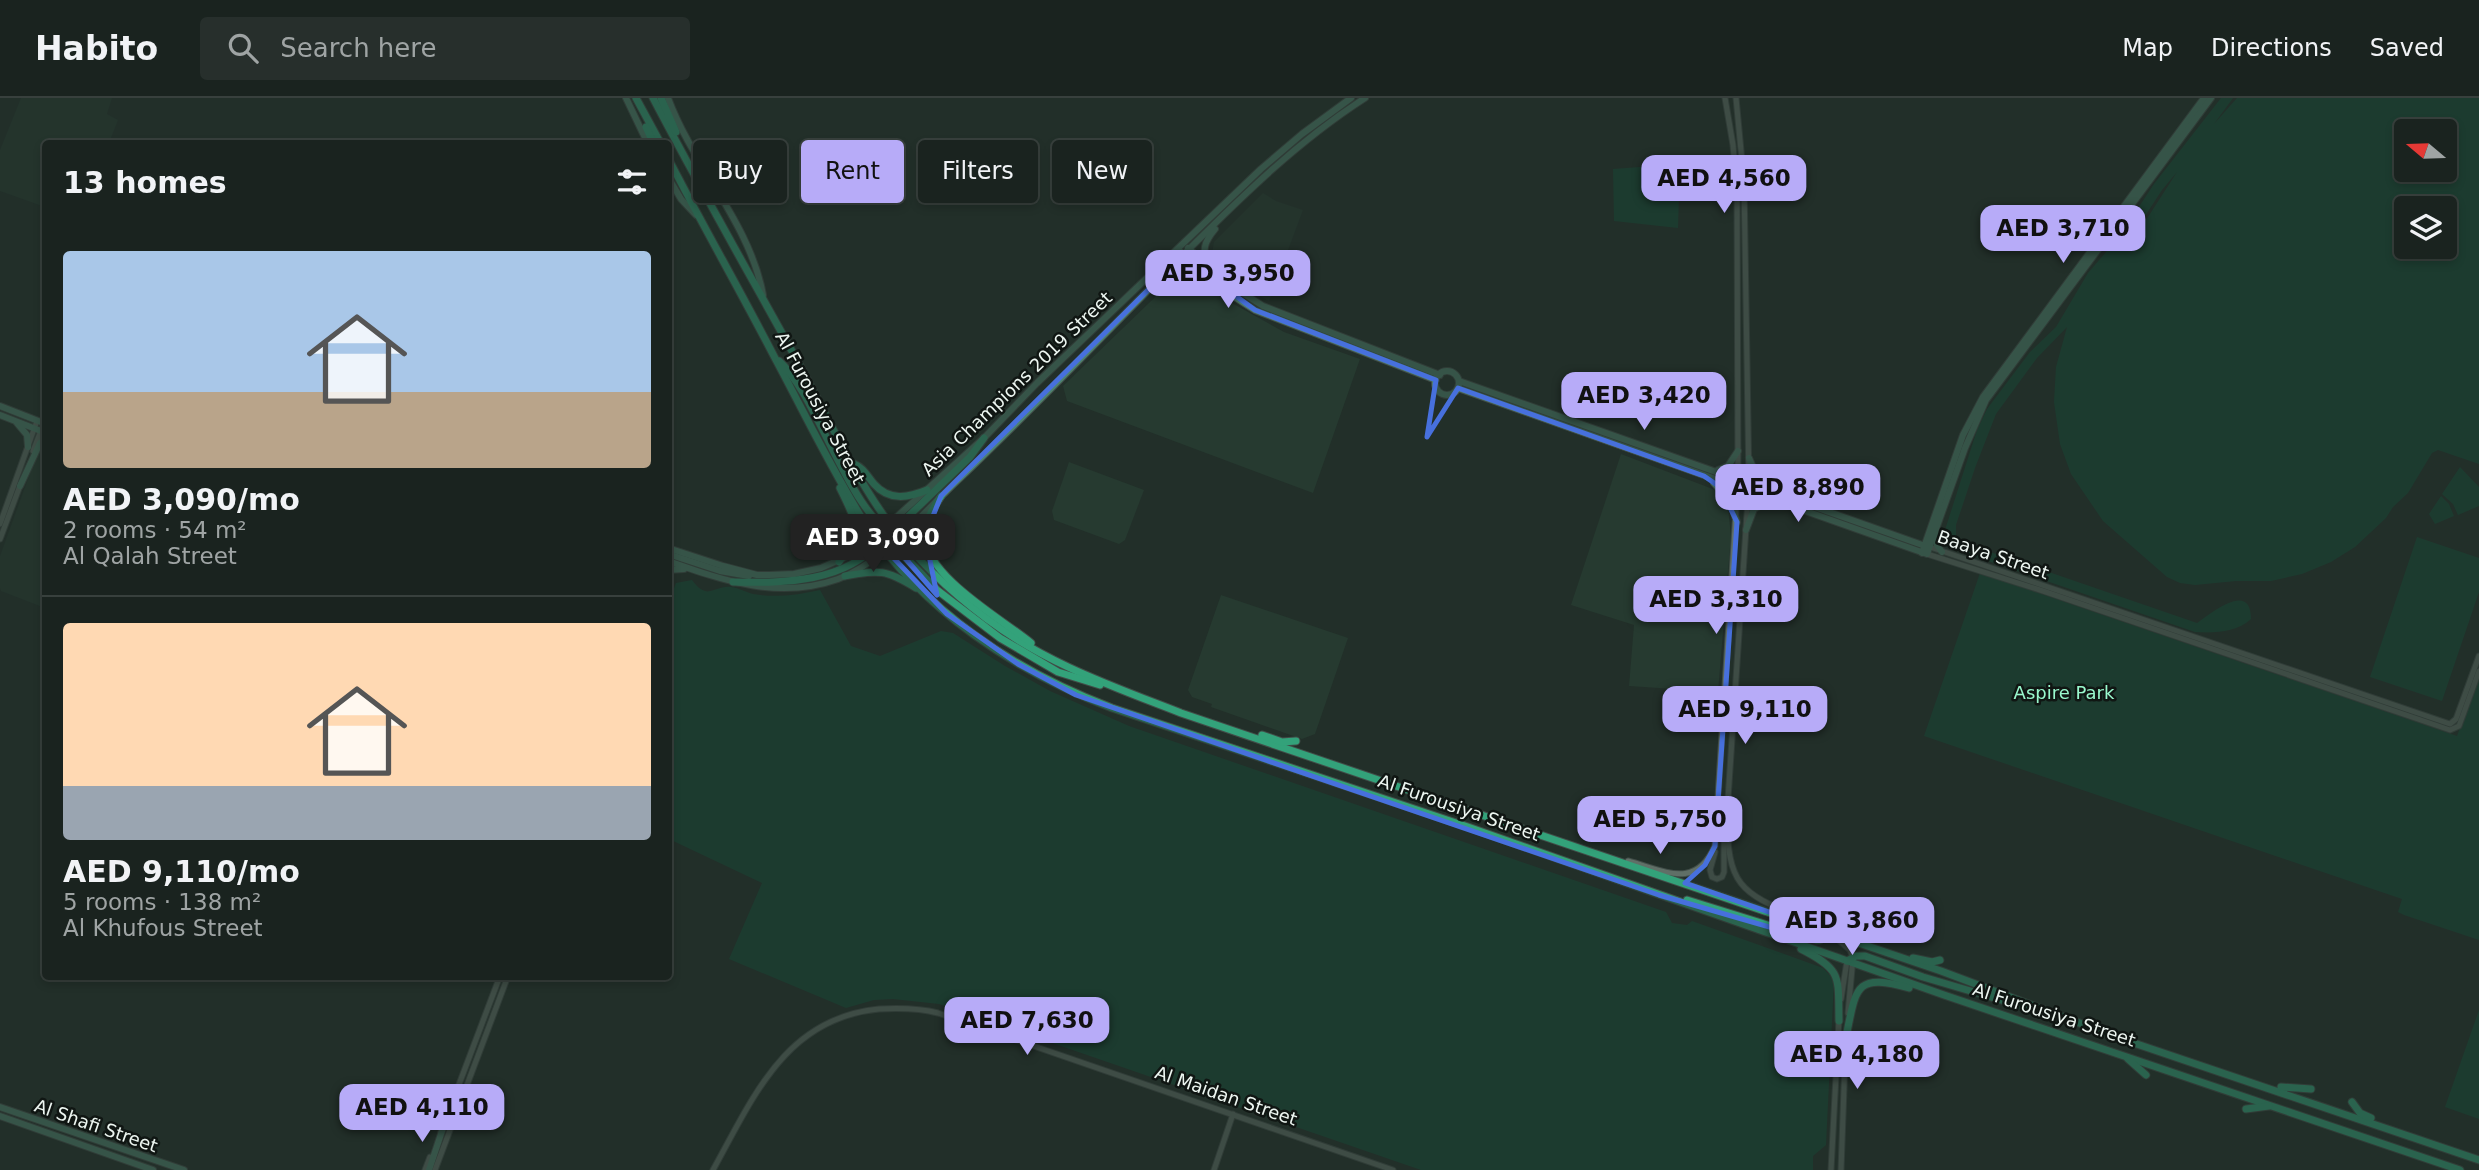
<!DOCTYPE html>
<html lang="en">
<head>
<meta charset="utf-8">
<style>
	:root { --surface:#1a231f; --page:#272f2c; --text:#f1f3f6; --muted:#9fa4a4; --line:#38403d; --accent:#b7abf8 }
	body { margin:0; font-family:"DejaVu Sans",sans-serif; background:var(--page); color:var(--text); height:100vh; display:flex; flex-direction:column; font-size:26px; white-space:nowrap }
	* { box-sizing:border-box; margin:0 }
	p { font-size:23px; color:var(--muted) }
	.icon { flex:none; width:38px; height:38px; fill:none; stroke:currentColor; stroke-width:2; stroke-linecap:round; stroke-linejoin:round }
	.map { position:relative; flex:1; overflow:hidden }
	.panel { position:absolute; left:42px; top:42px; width:630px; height:840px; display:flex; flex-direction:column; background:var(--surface); border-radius:7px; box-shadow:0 4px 10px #0003,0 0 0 2px var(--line) }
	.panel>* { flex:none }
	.hud { position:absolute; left:693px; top:42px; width:665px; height:63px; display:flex; gap:14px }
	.needle { width:46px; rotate:289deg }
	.controls { position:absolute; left:2394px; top:21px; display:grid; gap:14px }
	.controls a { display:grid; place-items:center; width:63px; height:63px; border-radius:7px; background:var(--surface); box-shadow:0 4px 10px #0003,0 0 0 2px var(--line); font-size:35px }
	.price { position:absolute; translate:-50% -60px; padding:0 16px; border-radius:14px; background:var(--accent); color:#111; font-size:23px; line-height:46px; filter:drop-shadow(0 2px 4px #0008) }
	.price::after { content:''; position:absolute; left:50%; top:42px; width:21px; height:16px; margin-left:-10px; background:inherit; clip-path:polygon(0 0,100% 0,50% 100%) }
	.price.current { background:#222; color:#fff }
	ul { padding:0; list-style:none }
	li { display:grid; align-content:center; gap:14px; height:371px; padding:0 21px }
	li+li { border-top:2px solid var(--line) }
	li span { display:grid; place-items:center; height:217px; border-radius:7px; color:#555 }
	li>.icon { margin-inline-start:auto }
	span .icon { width:126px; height:126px; fill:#fffc; stroke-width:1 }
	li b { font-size:30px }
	h2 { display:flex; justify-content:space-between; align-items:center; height:84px; padding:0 21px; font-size:30px }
	.chip { padding:0 24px; border-radius:7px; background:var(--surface); box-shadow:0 4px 10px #0003,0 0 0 2px var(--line); font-size:24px; line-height:63px }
	.chip.current { background:var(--accent); color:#111 }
	header { display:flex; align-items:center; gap:42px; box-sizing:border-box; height:98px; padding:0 35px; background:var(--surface); border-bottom:2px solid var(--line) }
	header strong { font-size:33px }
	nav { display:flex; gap:38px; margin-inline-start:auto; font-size:24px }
	.search { width:490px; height:63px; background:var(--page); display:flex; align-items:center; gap:18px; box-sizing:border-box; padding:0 24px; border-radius:7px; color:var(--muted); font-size:26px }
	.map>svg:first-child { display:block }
	.built { fill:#263a30 }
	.green { fill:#164a36; fill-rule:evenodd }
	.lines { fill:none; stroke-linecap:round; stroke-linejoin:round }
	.tertiary-casing { stroke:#414d48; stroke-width:7 }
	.secondary-casing { stroke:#414d48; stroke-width:8 }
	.trunk-casing { stroke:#414d48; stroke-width:9 }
	.tertiary { stroke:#606f67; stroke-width:5 }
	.secondary { stroke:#4f826e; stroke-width:6 }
	.trunk { stroke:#33a27a; stroke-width:7 }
	.marked { fill:none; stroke:#4770dd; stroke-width:5; stroke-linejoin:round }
	.labels { text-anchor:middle; stroke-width:5; stroke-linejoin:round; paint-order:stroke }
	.street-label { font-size:18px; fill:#edf6f1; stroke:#101613 }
	.park-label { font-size:18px; fill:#99f8cd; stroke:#101613 }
</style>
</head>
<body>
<header>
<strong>Habito</strong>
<div class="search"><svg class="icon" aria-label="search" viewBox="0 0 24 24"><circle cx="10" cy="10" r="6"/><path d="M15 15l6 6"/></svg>Search here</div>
<nav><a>Map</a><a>Directions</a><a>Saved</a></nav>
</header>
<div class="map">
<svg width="2479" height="1072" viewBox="0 0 2479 1072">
	<rect width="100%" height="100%" fill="#222f29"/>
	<g class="built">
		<path d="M21 0H112L107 16 118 22 109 45 46 46 45 109 0 93V52Z"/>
		<path d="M1263 95 1276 103 1303 112 1269 203 1245 190 1211 161 1214 144Z"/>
		<path d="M1178 177H1197L1219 198 1284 234 1360 261 1313 395 1067 303 1063 288Z"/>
		<path d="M45 343V510L1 493 0 490V458L41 345Z"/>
		<path d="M1621 356 1718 393 1728 410 1731 438 1718 594 1629 588 1634 527 1571 507Z"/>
		<path d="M1069 364 1144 392 1125 442 1119 446 1054 422 1052 413Z"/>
		<path d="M1221 497 1348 540 1315 636 1302 641 1211 609 1212 606 1192 599 1188 592Z"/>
	</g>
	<g class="green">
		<path d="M2221 0H2233L2214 26 2237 0H2479V366L2438 352 2432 355 2408 395 2393 409 2386 420 2355 449 2331 464 2302 476 2271 483H2236L2195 487 2180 485 2167 479 2103 423 2071 376 2060 346 2054 304 2056 269 2067 229 2037 260 1996 316 1975 370 1956 427V437L1961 444 2197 525C2209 517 2251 481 2251 521 2236 535 2214 535 2195 534L1956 452 1946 440 1945 432 1977 332 1987 311 2030 254 2056 229 2088 175 2119 139 2154 86ZM2445 33V72H2406V33ZM2177 74 2148 119 2130 141 2162 92ZM2445 110V149H2406V110Z"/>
		<path d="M1680 66 1678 130 1614 123 1613 71Z"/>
		<path d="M2460 369 2479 389V408L2458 417 2453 406 2442 396Z"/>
		<path d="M2441 398 2449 406 2454 418 2435 426 2429 416Z"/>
		<path d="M2417 439 2479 460V494L2442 603 2370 579Z"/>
		<path d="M1980 475 2457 638 2479 578V842L2404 817 2398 814 2402 801 1924 638Z"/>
		<path d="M692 482C708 504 714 487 731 489 739 490 746 494 753 496 776 500 798 497 820 492L851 548 880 558 941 533 953 535 1005 568 1050 593 1129 628 1666 814 1672 825 1687 827 1692 823 1823 870 1834 882 1826 1047 1813 1058V1072H1421L939 906 893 901 874 902 846 910 729 861 762 785 669 741 668 506 676 485Z"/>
		<path d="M2479 912V1021L2445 1009Z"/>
	</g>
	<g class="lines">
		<defs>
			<g id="tertiary">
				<path d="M1736 0 1744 84 1749 385 1727 716C1727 793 1743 795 1808 823L1814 828"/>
				<path d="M33 353 44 325"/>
				<path d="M0 426 37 323"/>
				<path d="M0 441 21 385"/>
				<path d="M1930 449 2450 626 2456 621 2479 558"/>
				<path d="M1927 456 2043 493 2450 632 2459 628 2479 573"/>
				<path d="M1715 754 1710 772 1712 779 1717 781 1722 779 1724 774V739"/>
				<path d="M1628 763C1665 773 1696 792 1715 748L1738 381 1737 96 1733 47 1725 0"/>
				<path d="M1834 838 1850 852 1853 860 1848 915"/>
				<path d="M1841 901 1847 863"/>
				<path d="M441 1034 500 878"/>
				<path d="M425 1072 430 1059"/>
				<path d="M435 1072 508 878"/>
				<path d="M713 1072C753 1000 785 920 879 911 899 910 919 910 938 915L1393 1072"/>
				<path d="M1214 1072 1233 1016"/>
				<path d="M1831 1072 1839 921"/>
				<path d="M1841 1072 1846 935"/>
			</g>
			<g id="secondary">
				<path d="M626 0 648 46"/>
				<path d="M668 0C693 68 750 125 763 197"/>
				<path d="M668 79 681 101 696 117"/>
				<path d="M1188 150 1227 185 1263 208 1440 277"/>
				<path d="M1181 154 1222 191 1255 212 1436 282"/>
				<path d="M1210 168C1201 153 1204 144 1215 131"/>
				<path d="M1166 176 1184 171 1200 173"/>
				<circle cx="1447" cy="285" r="12"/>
				<path d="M1459 283 1928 449"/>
				<path d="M1458 290 1927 456 1965 350 1986 302 2211 0"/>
				<path d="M0 308 46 326"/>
				<path d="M0 317 46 335"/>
				<path d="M17 325 27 337 28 349"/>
				<path d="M1749 360 1756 376 1772 391"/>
				<path d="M1718 372 1728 368 1738 353"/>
				<path d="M1714 385 1731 405 1737 424"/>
				<path d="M20 388 40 345 46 341"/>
				<path d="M1746 432 1754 411 1769 403"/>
				<path d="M1936 436 1937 447 1942 454"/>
				<path d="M668 450 723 468 757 477H769L794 476 821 470 859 453 984 340 1037 285 1261 71 1302 36 1351 0"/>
				<path d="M1922 455 1963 337 1983 299 2204 0"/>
				<path d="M668 456 720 473 749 478"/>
				<path d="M668 463C725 483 779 502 838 481 884 464 924 413 960 380 1037 307 1110 230 1185 155 1241 99 1298 43 1365 0"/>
				<path d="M668 472 684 471"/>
				<path d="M0 1009 184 1072"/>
				<path d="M0 1018 153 1072"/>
				<path d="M429 1072 443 1030"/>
			</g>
			<g id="trunk">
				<path d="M636 0 661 46"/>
				<path d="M653 0C698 86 746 170 793 255 824 311 851 373 889 425 916 461 951 494 987 521 1047 566 1112 588 1181 615L1941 873 2122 941 2479 1062"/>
				<path d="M661 0 676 34"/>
				<path d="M646 29 654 46"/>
				<path d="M668 60C703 128 741 194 776 262 805 316 832 373 865 425 923 513 1016 574 1112 610L1468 729 1944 897 2460 1072"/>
				<path d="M779 263C818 297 852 425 899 438"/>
				<path d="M854 366C864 370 867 378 874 386 889 403 908 400 927 392"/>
				<path d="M941 398C933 410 925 423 925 438 926 479 1002 521 1031 545"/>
				<path d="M892 434 970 359 984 340"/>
				<path d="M876 439 892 445 937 492 1000 540 1058 574 1100 587"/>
				<path d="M839 464C862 431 857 425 840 390"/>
				<path d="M845 478C880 472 885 471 916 490"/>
				<path d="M733 484C785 485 845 485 882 442"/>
				<path d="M1262 637 1282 644 1296 643"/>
				<path d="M1687 802 1816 842H1820L1824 833"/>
				<path d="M1801 851C1843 872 1838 879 1839 923"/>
				<path d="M1913 860 1932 864 1940 862"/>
				<path d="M1847 863 1856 858H1865L1923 879 2025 909"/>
				<path d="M1846 939C1856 891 1854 874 1909 890"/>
				<path d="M2128 961 2146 977"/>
				<path d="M2281 989 2311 991"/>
				<path d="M2352 1004 2360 1015 2371 1020"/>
				<path d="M2246 1011 2269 1008"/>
			</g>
		</defs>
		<use href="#tertiary" class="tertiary-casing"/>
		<use href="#secondary" class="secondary-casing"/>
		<use href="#trunk" class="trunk-casing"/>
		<use href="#tertiary" class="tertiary"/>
		<use href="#secondary" class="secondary"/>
		<use href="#trunk" class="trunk"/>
	</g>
	<path d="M0 0H2479V1072H0ZM1184 171 1203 174 1255 212 1436 282 1427 339 1458 290 1704 378 1720 389 1737 424 1715 748 1705 767 1685 785 1824 833 1822 839 1814 842 1659 797 1076 597 1018 566 947 516 885 451 892 445 937 497 925 438 941 398 1159 181Z" fill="#222f29" fill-opacity=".55" fill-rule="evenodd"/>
	<path class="marked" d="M1184 171 1203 174 1255 212 1436 282 1427 339 1458 290 1704 378 1720 389 1737 424 1715 748 1705 767 1685 785 1824 833 1822 839 1814 842 1659 797 1076 597 1018 566 947 516 885 451 892 445 937 497 925 438 941 398 1159 181Z"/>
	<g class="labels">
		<g class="street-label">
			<text transform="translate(1017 286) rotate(-44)" y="6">Asia Champions 2019 Street</text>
			<text transform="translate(820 310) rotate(62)" y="6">Al Furousiya Street</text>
			<text transform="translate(1993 457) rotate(19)" y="6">Baaya Street</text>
			<text transform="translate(1459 710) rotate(19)" y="6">Al Furousiya Street</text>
			<text transform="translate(2054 917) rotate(18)" y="6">Al Furousiya Street</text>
			<text transform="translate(1226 998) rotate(19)" y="6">Al Maidan Street</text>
			<text transform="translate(96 1028) rotate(19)" y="6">Al Shafi Street</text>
		</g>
		<g class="park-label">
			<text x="2064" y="601">Aspire Park</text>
		</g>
	</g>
</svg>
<div class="controls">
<a><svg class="needle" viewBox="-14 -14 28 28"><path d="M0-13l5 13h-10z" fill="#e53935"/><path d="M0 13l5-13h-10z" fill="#9fa4a4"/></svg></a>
<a><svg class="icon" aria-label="layers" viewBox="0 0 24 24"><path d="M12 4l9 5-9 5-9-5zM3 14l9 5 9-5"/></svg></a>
</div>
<b class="price" style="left:1724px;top:117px">AED 4,560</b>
<b class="price" style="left:2063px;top:167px">AED 3,710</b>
<b class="price" style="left:1228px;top:212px">AED 3,950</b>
<b class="price" style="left:1644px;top:334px">AED 3,420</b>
<b class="price" style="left:1798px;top:426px">AED 8,890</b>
<b class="price current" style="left:873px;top:476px">AED 3,090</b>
<b class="price" style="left:1716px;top:538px">AED 3,310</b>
<b class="price" style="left:1745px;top:648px">AED 9,110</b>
<b class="price" style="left:1660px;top:758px">AED 5,750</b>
<b class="price" style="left:1852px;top:859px">AED 3,860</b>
<b class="price" style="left:1027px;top:959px">AED 7,630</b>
<b class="price" style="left:1857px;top:993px">AED 4,180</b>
<b class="price" style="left:422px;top:1046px">AED 4,110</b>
<div class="hud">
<a class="chip">Buy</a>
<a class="chip current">Rent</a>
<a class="chip">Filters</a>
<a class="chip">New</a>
</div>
<section class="panel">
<h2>13 homes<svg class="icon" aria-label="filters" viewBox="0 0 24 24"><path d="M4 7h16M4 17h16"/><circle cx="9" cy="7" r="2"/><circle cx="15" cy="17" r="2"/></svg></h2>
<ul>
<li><span style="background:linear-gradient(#a9c7e8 65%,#b9a48a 0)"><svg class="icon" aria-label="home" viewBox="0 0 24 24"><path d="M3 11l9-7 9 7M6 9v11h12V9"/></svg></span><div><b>AED 3,090/mo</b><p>2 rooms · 54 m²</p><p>Al Qalah Street</p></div></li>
<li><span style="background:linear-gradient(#ffd9b3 75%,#9aa5b1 0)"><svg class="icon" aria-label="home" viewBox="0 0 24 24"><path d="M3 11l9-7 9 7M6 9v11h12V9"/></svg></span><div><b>AED 9,110/mo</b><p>5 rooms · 138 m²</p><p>Al Khufous Street</p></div></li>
</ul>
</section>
</div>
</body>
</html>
